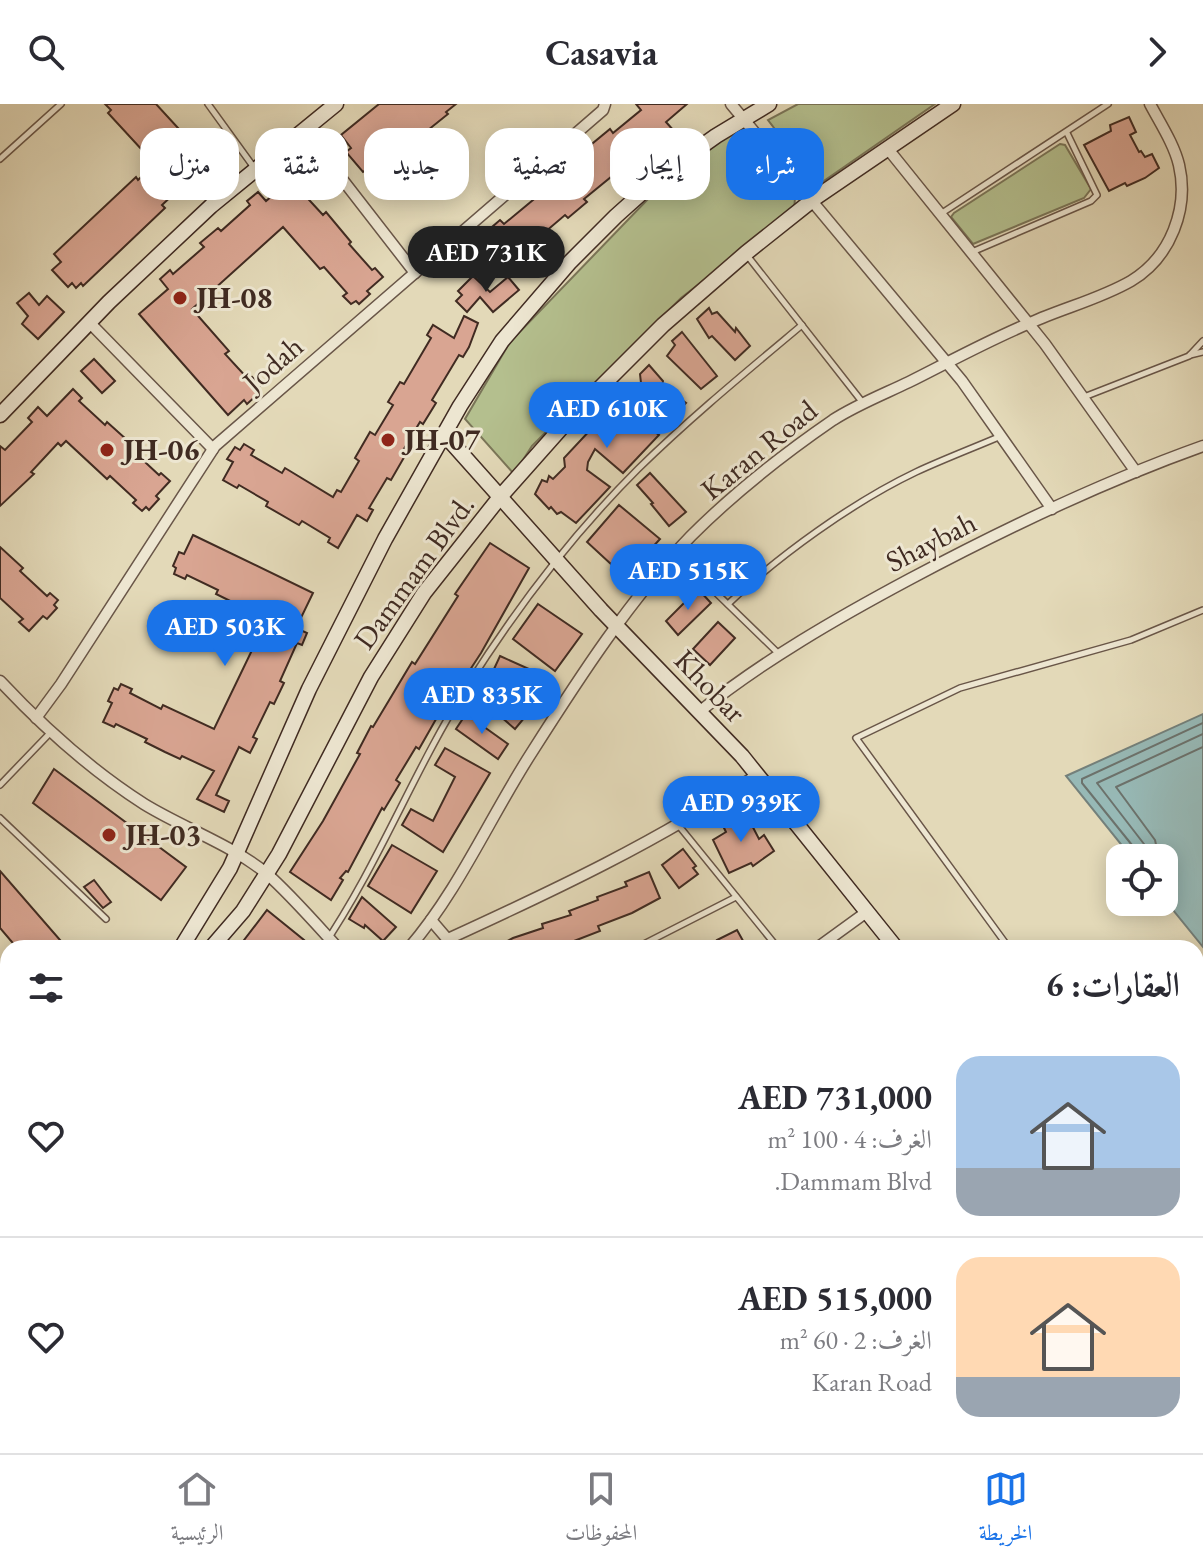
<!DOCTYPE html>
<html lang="ar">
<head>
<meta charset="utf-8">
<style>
	:root { --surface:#fff; --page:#f2f2f3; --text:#2b2b33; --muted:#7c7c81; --line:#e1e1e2; --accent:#1a73e8 }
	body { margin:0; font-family:"EB Garamond",Amiri,serif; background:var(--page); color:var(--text); direction:rtl; height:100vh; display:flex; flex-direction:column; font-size:30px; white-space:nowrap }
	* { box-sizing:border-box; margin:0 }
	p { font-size:26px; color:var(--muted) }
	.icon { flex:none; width:44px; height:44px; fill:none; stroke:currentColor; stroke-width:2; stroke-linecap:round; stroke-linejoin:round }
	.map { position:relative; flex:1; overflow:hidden; direction:ltr }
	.sheet { position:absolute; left:0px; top:836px; width:1204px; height:514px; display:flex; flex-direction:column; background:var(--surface); border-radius:24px 24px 0 0; box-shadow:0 4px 20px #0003; direction:rtl }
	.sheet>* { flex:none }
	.top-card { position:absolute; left:24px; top:24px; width:800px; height:72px; direction:rtl; display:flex; gap:16px }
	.fabs { position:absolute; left:1106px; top:740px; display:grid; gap:16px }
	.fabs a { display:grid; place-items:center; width:72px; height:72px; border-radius:16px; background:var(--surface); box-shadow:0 4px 20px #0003; font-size:40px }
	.price { position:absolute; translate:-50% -68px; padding:0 18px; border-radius:28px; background:var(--accent); color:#fff; font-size:26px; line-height:52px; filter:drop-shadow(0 2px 4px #0008) }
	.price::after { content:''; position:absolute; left:50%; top:48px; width:24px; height:18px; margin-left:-12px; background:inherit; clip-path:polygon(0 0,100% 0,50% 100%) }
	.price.current { background:#222; color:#fff }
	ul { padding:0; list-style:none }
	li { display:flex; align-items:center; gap:24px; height:200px; padding:0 24px }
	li+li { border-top:2px solid var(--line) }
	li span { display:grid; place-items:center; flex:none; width:224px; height:160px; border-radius:24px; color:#555 }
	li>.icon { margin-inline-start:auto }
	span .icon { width:96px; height:96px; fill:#fffc; stroke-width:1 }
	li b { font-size:34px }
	h2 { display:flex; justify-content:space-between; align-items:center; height:96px; padding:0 24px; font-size:34px }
	.pill { padding:0 28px; border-radius:24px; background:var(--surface); box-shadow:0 4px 20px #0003; font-size:28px; line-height:72px }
	.pill.current { background:var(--accent); color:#fff }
	header { display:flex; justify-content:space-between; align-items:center; height:104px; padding:0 24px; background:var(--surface); font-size:36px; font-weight:700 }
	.dock { display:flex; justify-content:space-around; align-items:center; height:112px; border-top:2px solid var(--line); background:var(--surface); font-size:22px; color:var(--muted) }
	.dock a { display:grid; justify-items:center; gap:4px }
	.dock .current { color:var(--accent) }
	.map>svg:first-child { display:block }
	.green { fill:#b4bf8e; stroke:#7a7558; stroke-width:2 }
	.water { fill:#97b9b6; stroke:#74807b; stroke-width:2 }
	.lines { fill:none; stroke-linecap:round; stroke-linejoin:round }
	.shore { stroke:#6c726c; stroke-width:2 }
	.building { fill:#d9a592; stroke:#402b22; stroke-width:2 }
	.service-casing { stroke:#695648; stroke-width:8 }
	.minor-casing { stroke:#695648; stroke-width:13 }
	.secondary-casing { stroke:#402b22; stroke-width:17 }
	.service { stroke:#ede6d1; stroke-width:5 }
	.minor { stroke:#ede6d1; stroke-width:10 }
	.secondary { stroke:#ede6d1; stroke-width:14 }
	.poi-dot { fill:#8f2418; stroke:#ede6d1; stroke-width:3 }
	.labels { text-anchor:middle; stroke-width:6; stroke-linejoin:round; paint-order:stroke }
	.poi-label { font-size:30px; font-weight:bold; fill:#402b22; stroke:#ede6d1; text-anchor:start }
	.street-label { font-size:30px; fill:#402b22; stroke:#ede6d1 }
</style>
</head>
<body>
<header><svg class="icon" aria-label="forward" viewBox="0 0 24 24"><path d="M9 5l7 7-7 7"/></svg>Casavia<svg class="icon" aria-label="search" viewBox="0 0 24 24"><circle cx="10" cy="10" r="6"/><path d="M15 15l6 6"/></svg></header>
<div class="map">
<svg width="1203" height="1349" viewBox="0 0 1203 1349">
	<rect width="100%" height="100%" fill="#e3d9b8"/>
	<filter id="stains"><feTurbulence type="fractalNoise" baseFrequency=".0025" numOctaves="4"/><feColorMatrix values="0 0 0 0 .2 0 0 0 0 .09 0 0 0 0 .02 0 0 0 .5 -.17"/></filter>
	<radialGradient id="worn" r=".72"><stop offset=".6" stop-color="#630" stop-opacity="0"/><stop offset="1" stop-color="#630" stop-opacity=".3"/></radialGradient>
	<g class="green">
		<path d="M798 0H935L818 81 768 16Z"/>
		<path d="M735 28 795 94 794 106 681 194 532 342 514 370 465 315 510 238 677 65Z"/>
		<path d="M1060 40 1065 41 1091 85 1084 94 973 140 951 113 954 109Z"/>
	</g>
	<path class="water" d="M1203 610V843L1164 795V754H1132L1066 672Z"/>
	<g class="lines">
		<g class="shore">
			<path d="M1137 754 1136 746 1082 679V675L1203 619"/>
			<path d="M1147 754 1144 740 1097 679 1203 630"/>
			<path d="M1159 754 1155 736 1116 683 1203 643"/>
		</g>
	</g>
	<g class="building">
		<path d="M105 0H156L212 61 180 90 177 87 162 101 165 104 83 182 81 179 76 184 72 179 68 183 52 166 61 158 54 150 136 73 138 76 155 60 108 9 111 6Z"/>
		<path d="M379 0H456L446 8 448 10 372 71 367 65 363 68 346 48 351 44 341 31Z"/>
		<path d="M636 0H687L666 18 674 27 664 35 661 31 634 53 637 57 614 77 611 73 584 95 587 98 568 114 565 111 525 145 528 148 518 156 516 152 498 165 492 156 508 144 492 123 500 116 504 120 545 86 542 82 560 67 563 71 590 48 587 44 610 25 613 29 641 6Z"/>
		<path d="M1129 13 1136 28 1130 31 1139 48 1141 47 1145 53 1152 50 1159 64 1145 74 1127 82 1125 79 1109 87 1084 41 1111 27 1110 21Z"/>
		<path d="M294 73 302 82 299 85 323 111 326 108 351 138 349 140 372 166 375 164 383 173 367 187 370 190 359 200 356 197 351 200 343 192 347 189 324 163 320 165 283 123 192 205 229 247 225 250 249 276 252 273 260 282 256 286 259 289 247 300 244 296 228 311 139 210 168 185 160 175 170 166 173 170 204 143 200 139 218 124 221 127 250 101 247 97 258 88 266 97Z"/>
		<path d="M473 172 490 188 508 173 519 186 493 208 480 193 467 208 456 197 462 191 458 187Z"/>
		<path d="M29 189 39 201 47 192 64 208 38 235 22 220 28 212 17 199Z"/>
		<path d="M709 204 712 210 717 208 735 228 736 224 750 242 735 256 712 232 709 234 697 215Z"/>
		<path d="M464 212 478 219 469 243 463 253 459 251 432 296 436 299 423 320 420 318 402 348 406 350 391 376 387 374 369 404 373 406 367 417 357 411 338 444 328 438 330 434 302 417 299 421 266 402 268 398 239 381 237 384 223 376 233 358 227 355 235 343 240 346 244 340 254 346 251 351 282 369 285 364 333 393 337 386 341 388 359 357 355 354 370 328 375 331 393 301 388 298 400 278 404 280 431 234 427 231 433 221 454 234Z"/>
		<path d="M682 228 717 272 701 285 667 252 675 241 672 237Z"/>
		<path d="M94 255 115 277 102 289 81 267Z"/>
		<path d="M649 261 663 277 662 282 686 299 672 314 639 287 636 314 659 331 623 369 595 345 588 358 587 366 610 383 576 419 561 408 557 410 551 403 549 405 535 390 542 376 547 378 549 372 553 375 565 363 564 354 594 322 598 326 614 311 613 301 641 279 640 270Z"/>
		<path d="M73 285 82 294 79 297 105 321 107 318 127 336 136 345 133 347 159 371 161 369 170 377 156 392 159 395 149 406 146 403 142 407 133 399 136 396 110 372 107 375 66 337 61 342 58 339 31 368 34 370 0 402V342L5 346 32 318 28 314 38 303 47 312Z"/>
		<path d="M650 369 686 408 669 422 651 400 653 399 637 381Z"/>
		<path d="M619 401 660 435 625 473 587 438Z"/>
		<path d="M193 431 313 489 296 524 307 529 302 541 297 539 280 577 284 579 274 600 270 598 253 633 257 635 250 649 239 643 216 691 229 697 224 708 197 695 214 667 182 652 180 655 165 648 145 638 147 635 116 620 114 623 103 618 112 599 108 597 114 584 118 586 121 580 132 585 130 589 161 605 163 601 214 625 267 515 216 490 218 486 187 471 185 475 174 470 176 464 173 462 179 448 184 450Z"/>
		<path d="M490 439 529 464 481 549 464 575 460 573 419 645 416 643 396 676 400 679 384 706 382 704 348 768 346 767 340 774 343 776 331 796 290 768 323 717 360 650 357 649 371 622 373 623 412 558 415 560 458 492 455 490Z"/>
		<path d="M0 443 23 464 20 467 47 492 50 489 58 496 54 501 57 504 47 515 43 512 29 527 19 518 23 515 0 494Z"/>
		<path d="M698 485 711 499 678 531 666 517Z"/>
		<path d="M538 500 582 530 555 567 513 535Z"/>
		<path d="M718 518 735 534 710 561 693 545Z"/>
		<path d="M500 552 549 574 530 607 515 625 493 606 495 604 476 591 486 576 488 578Z"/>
		<path d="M466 610 508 640 498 655 456 625Z"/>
		<path d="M445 644 490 669 443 748 402 721 411 705 433 717 455 673 435 661Z"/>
		<path d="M54 665 186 763 161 796 33 699Z"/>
		<path d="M745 708 759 735 764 731 774 747 753 762 751 759 729 769 713 736 726 728 722 720Z"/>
		<path d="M392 741 437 767 411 809 368 782Z"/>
		<path d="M683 745 696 762 693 764 698 770 679 784 662 761Z"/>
		<path d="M0 767 67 844H17L0 824Z"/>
		<path d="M649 768 660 794 632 809 598 822 600 827 574 837V839L560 844H494L513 834 543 824 542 820 571 811 569 807 598 796 597 793 627 782 625 778Z"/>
		<path d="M94 776 111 798 103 804 84 783Z"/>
		<path d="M362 793 396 823 383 837 365 821 364 824 349 815Z"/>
		<path d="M267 806 304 836 298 844H238Z"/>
		<path d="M737 826 747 844H721L717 836Z"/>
	</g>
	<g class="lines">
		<defs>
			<g id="service">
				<path d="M208 0 255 65"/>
				<path d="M0 55 61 0"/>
				<path d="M942 109 1108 0"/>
				<path d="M972 148 1091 97 1097 91 1067 29"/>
				<path d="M746 150 863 299"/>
				<path d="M1190 251 1203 248"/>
				<path d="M1084 293 1189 252 1203 237"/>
				<path d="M676 450 779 550"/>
				<path d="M728 500C778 452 853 398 916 368 944 355 973 344 1001 332"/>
				<path d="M0 681 51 628"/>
				<path d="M0 714 106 815"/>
				<path d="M679 722 778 844"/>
				<path d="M322 844C378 762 413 668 466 584 515 506 573 430 638 365 690 314 746 268 802 221"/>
				<path d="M636 844 736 793"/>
				<path d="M1009 844 856 634 960 584 1131 536 1203 506"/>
				<path d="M1196 1146 1203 1153"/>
				<path d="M1070 1342 1073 1349"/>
				<path d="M377 1344 408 1342"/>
				<path d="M941 1349 950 1342"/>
			</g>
			<g id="minor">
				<path d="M731 0 962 277 1052 405"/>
				<path d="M304 26 415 169"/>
				<path d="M888 45 1045 240 1136 368"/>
				<path d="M89 218 213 345"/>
				<path d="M0 577C43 623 91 666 144 700 183 724 230 740 266 769 289 789 317 821 338 844"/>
				<path d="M699 608C764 556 837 514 910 475 1004 425 1102 378 1203 342"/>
				<path d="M36 614 61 580 215 342 603 6 605 0"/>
				<path d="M431 816 455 844"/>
				<path d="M448 835C555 786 659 737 757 671"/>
				<path d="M409 844C459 786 490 713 532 648 579 574 630 495 691 432 732 391 785 349 833 316 856 301 884 290 909 278 949 258 989 236 1030 219 1063 204 1100 195 1131 177 1171 153 1189 104 1179 61 1174 40 1160 19 1150 0"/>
				<path d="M817 844 868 807"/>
				<path d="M0 1143 8 1157"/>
				<path d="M0 1297H8"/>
				<path d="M282 1342 283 1349"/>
				<path d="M47 1349V1342"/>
				<path d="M759 1349 775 1342"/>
				<path d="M797 1349 805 1342"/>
			</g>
			<g id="secondary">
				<path d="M0 311 109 198 211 102 336 0"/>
				<path d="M444 330 601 506 742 652 896 844"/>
				<path d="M181 844 230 764 309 585 385 435 460 302 502 237 570 158 616 112 664 69 716 32 769 0"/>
				<path d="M211 844 243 807 279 750 371 573 424 489 500 393 570 314 663 221 746 149 815 94 953 0"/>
				<path d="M0 907 8 918"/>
				<path d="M0 966 8 981"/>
				<path d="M167 1342V1349"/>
				<path d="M140 1349V1342"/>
				<path d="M1092 1349 1101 1342"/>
			</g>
		</defs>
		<use href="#service" class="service-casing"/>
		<use href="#minor" class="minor-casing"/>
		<use href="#secondary" class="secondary-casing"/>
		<use href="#service" class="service"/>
		<use href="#minor" class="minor"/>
		<use href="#secondary" class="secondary"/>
	</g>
	<g class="poi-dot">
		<circle cx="180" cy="194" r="8"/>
		<circle cx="388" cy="336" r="8"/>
		<circle cx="107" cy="346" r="8"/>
		<circle cx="109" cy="731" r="8"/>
	</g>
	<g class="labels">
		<g class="poi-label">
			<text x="196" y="204">JH-08</text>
			<text x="404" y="346">JH-07</text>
			<text x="123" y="356">JH-06</text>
			<text x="125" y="741">JH-03</text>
		</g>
		<g class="street-label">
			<text transform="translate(273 260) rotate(-41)" y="10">Jodah</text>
			<text transform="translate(759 346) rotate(-39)" y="10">Karan Road</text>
			<text transform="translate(931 438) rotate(-27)" y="10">Shaybah</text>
			<text transform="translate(414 468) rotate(-54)" y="10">Dammam Blvd.</text>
			<text transform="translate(710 582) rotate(46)" y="10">Khobar</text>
		</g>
	</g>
	<rect width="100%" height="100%" filter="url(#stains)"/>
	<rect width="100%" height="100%" fill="url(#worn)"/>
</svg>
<div class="fabs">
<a><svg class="icon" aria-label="locate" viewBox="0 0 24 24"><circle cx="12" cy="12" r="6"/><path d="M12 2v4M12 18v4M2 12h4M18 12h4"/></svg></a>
</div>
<b class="price current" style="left:486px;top:190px">AED 731K</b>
<b class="price" style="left:607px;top:346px">AED 610K</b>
<b class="price" style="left:688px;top:508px">AED 515K</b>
<b class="price" style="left:225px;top:564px">AED 503K</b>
<b class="price" style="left:482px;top:632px">AED 835K</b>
<b class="price" style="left:741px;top:740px">AED 939K</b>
<div class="top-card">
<a class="pill current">شراء</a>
<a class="pill">إيجار</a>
<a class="pill">تصفية</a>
<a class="pill">جديد</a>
<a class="pill">شقة</a>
<a class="pill">منزل</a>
</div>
<section class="sheet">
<h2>العقارات: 6<svg class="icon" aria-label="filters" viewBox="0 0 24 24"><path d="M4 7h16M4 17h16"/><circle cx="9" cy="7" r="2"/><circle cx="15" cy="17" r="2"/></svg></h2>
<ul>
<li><span style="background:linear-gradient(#a9c7e8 70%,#9aa5b1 0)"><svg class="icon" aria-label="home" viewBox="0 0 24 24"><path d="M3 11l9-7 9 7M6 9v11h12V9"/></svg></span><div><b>AED 731,000</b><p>الغرف: 4 · 100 m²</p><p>Dammam Blvd.</p></div><svg class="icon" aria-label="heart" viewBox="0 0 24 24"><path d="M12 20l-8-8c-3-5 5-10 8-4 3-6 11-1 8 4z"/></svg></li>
<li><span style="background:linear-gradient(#ffd9b3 75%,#9aa5b1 0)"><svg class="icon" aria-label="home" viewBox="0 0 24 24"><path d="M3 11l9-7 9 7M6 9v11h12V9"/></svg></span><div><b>AED 515,000</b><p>الغرف: 2 · 60 m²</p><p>Karan Road</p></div><svg class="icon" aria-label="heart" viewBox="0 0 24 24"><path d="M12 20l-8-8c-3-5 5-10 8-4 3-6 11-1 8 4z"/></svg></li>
</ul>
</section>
</div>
<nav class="dock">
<a class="current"><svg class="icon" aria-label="map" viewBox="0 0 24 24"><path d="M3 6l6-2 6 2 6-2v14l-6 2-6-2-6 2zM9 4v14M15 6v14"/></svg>الخريطة</a>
<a><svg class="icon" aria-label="saved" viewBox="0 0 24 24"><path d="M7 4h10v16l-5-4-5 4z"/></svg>المحفوظات</a>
<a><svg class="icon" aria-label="home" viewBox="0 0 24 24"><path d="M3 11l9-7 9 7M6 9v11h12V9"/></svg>الرئيسية</a>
</nav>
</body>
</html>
